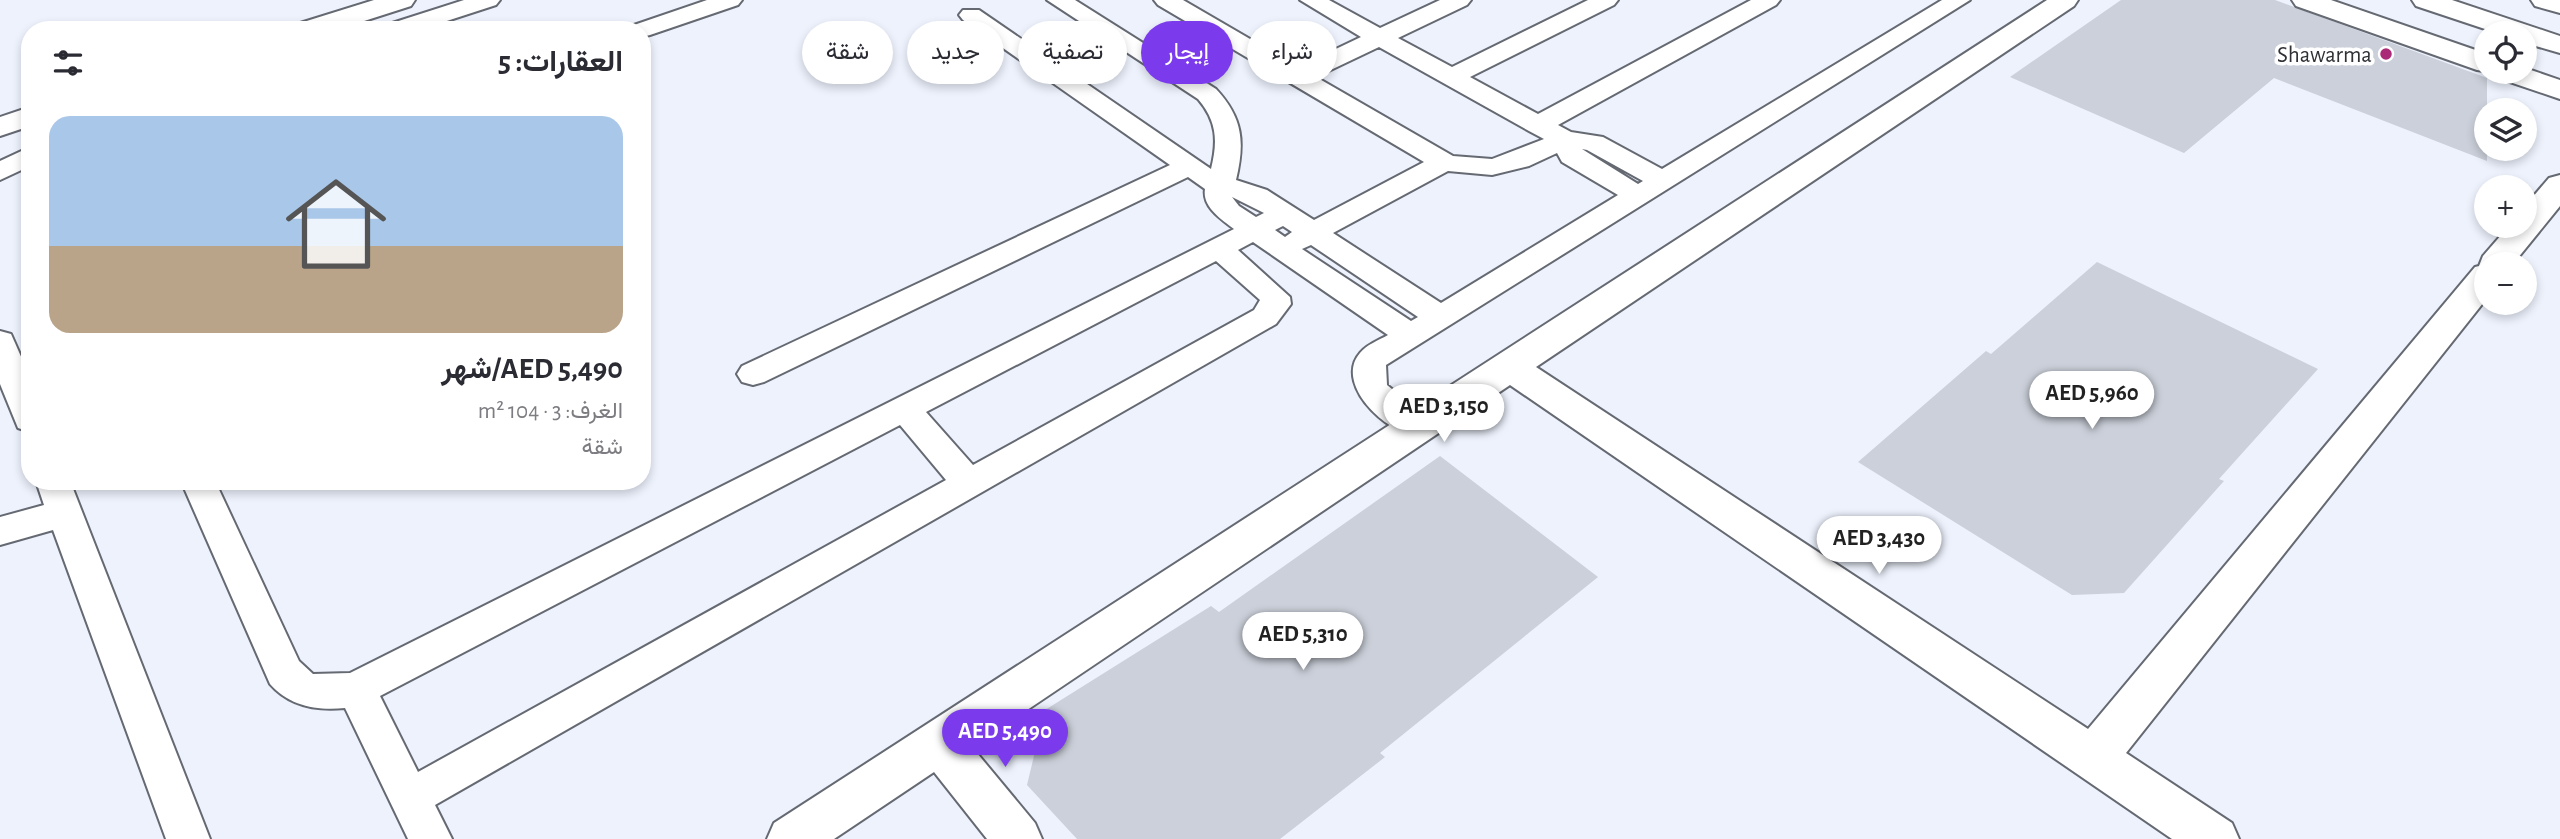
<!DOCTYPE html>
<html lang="ar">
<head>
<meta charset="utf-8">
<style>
	:root { --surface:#fff; --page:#f7f7f7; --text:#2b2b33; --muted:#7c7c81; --accent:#7c3aed }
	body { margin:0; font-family:"Alegreya Sans",Vazirmatn,sans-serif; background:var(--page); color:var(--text); direction:rtl; height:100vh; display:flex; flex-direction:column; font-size:26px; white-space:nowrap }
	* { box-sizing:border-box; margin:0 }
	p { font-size:23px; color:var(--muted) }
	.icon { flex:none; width:38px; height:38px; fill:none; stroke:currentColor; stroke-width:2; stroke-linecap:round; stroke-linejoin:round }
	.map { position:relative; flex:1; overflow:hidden; direction:ltr }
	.side { position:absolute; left:21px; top:21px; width:630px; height:469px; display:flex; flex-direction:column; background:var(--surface); border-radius:28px; box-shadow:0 4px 10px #0003; direction:rtl }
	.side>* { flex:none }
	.banner { position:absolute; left:672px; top:21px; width:665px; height:63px; direction:rtl; display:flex; gap:14px }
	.fabs { position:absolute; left:2474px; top:21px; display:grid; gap:14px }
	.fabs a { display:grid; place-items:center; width:63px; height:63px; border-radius:50%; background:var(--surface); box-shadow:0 4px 10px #0003; font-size:35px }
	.price { position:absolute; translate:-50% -60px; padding:0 16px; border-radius:24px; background:#fff; color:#222; font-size:23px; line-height:46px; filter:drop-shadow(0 2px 4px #0008) }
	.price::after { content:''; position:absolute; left:50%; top:42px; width:21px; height:16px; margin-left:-10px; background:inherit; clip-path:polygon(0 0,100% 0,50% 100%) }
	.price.on { background:var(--accent); color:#fff }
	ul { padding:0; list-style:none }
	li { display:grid; align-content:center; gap:14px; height:371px; padding:0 28px }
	li span { display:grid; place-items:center; height:217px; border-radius:21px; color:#555 }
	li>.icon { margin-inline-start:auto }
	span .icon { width:126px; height:126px; fill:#fffc; stroke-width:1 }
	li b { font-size:30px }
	h2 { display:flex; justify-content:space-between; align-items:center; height:84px; padding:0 28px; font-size:30px }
	.tag { padding:0 24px; border-radius:32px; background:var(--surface); box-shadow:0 4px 10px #0003; font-size:24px; line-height:63px }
	.tag.on { background:var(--accent); color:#fff }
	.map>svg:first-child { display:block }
	.building { fill:#cbd0da }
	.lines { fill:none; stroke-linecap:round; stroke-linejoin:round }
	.lane-casing { stroke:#656972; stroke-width:4 }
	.street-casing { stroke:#656972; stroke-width:4 }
	.primary-casing { stroke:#656972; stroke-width:4 }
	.lane { fill:#fff; fill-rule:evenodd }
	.street { fill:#fff; fill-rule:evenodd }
	.primary { fill:#fff; fill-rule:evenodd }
	.poi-dot { fill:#aa2a78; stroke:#fff; stroke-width:2.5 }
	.labels { text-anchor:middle; stroke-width:7; stroke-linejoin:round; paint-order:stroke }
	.far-poi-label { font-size:23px; fill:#2f3135; stroke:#fff; text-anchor:end }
</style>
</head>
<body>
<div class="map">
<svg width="2560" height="839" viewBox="0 0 2560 839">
	<rect width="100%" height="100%" fill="#edf2fd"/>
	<g class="building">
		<path d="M2121 0H2275L2487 78V161L2274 78 2184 153 2010 77Z"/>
		<path d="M2097 262 2318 369 2219 479 2224 481 2124 593 2072 595 1858 462 1986 351 1991 354Z"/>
		<path d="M1440 456 1598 577 1380 753 1385 757 1280 839H1077L1027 785 1045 710 1211 606 1219 612Z"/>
	</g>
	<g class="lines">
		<defs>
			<g id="lane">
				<path d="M464 0H500L496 5 419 30H382L386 25Z"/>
				<path d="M707 0H742L738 5 650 35 642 37V30H630L634 25Z"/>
				<path d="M1047 0H1075L1216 89C1243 118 1245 142 1236 180L1267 190 1314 220 1424 162 1158 5 1154 0H1183L1298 67 1361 37 1300 0H1329L1380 28 1440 0H1471L1467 5 1398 38 1452 67 1588 0H1618L1614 5 1470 77 1538 114 1751 0H1780L1776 5 1558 125 1571 132 1603 137 1662 169 1942 0H1970L1386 365 1387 385 1429 419 1434 427 1429 435C1397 445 1331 386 1360 353 1366 345 1379 340 1388 335L1253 242 1238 250 1290 297 1291 304 1276 324 435 805 452 839H408L345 708C317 711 289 706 270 684L181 481H215L299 661 313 674 350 673 1234 229C1221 219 1202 207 1205 189L1188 177 764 382 753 385 742 382 737 374 742 366 1170 165 963 20 959 15 963 10H979L1211 169C1218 141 1217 121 1198 99ZM1379 47 1529 131 1544 139 1492 159 1453 156 1316 77ZM1582 149 1587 150 1643 181 1638 184ZM1557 153 1562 162 1618 195 1441 303 1333 233 1448 171 1492 175 1529 166ZM1232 197 1264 213 1256 217 1239 206ZM1283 226 1292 232 1285 237 1275 230ZM1311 245 1418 317 1411 321 1302 249ZM1216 261 1260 300 1254 310 973 465 926 412ZM900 425 946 480 418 772 380 696Z"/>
				<path d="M30 147V166L0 180V161Z"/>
				<path d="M0 331 11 334 30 377V432L18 428 0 384Z"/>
				<path d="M36 481H70L210 839H166L53 530 0 545V517L44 505Z"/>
			</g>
			<g id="street">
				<path d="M374 0H415L411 6 336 30H293L297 24Z"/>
				<path d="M2047 0H2078L2074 6 1536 367 2088 729 2475 267 2479 266 2483 256 2509 226H2525V206L2549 178 2560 175V206L2513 264H2487V298L2126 753 2232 823 2239 839H2172L1510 385 972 747 1035 823 1042 839H987L934 772 834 839H767L774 823Z"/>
				<path d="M2292 0H2331L2487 54V72H2490L2477 70 2296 6Z"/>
				<path d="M2525 68 2560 80V99L2498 78 2494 72H2525Z"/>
				<path d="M30 107V126L0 136V117Z"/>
			</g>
			<g id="primary">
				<path d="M2412 0H2452L2560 36V53L2525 43V33H2497L2416 6Z"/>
				<path d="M2531 0H2560V13L2535 6Z"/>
			</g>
		</defs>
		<use href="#lane" class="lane-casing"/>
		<use href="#street" class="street-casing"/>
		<use href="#primary" class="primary-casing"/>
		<use href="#lane" class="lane"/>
		<use href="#street" class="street"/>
		<use href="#primary" class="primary"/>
	</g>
	<circle class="poi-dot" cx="2386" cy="54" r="7"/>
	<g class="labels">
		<g class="far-poi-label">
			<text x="2372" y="62">Shawarma</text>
		</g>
	</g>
</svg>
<div class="fabs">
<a><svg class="icon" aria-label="locate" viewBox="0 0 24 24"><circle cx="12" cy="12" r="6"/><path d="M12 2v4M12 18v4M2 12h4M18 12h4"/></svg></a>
<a><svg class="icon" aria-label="layers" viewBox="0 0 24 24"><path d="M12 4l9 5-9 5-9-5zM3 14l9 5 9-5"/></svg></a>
<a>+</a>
<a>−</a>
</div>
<b class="price" style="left:2092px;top:431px">AED 5,960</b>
<b class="price" style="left:1444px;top:444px">AED 3,150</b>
<b class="price" style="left:1879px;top:576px">AED 3,430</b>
<b class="price" style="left:1303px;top:672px">AED 5,310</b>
<b class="price on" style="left:1005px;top:769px">AED 5,490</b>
<div class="banner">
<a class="tag">شراء</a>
<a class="tag on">إيجار</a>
<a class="tag">تصفية</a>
<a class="tag">جديد</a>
<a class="tag">شقة</a>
</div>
<section class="side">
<h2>العقارات: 5<svg class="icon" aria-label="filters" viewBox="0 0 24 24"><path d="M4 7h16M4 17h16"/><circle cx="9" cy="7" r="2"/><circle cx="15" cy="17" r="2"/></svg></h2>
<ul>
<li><span style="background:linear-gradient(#a9c7e8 60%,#b9a48a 0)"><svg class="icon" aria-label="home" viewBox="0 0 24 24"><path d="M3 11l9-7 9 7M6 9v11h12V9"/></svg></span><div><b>AED 5,490/شهر</b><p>الغرف: 3 · 104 m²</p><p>شقة</p></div></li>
</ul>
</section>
</div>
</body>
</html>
